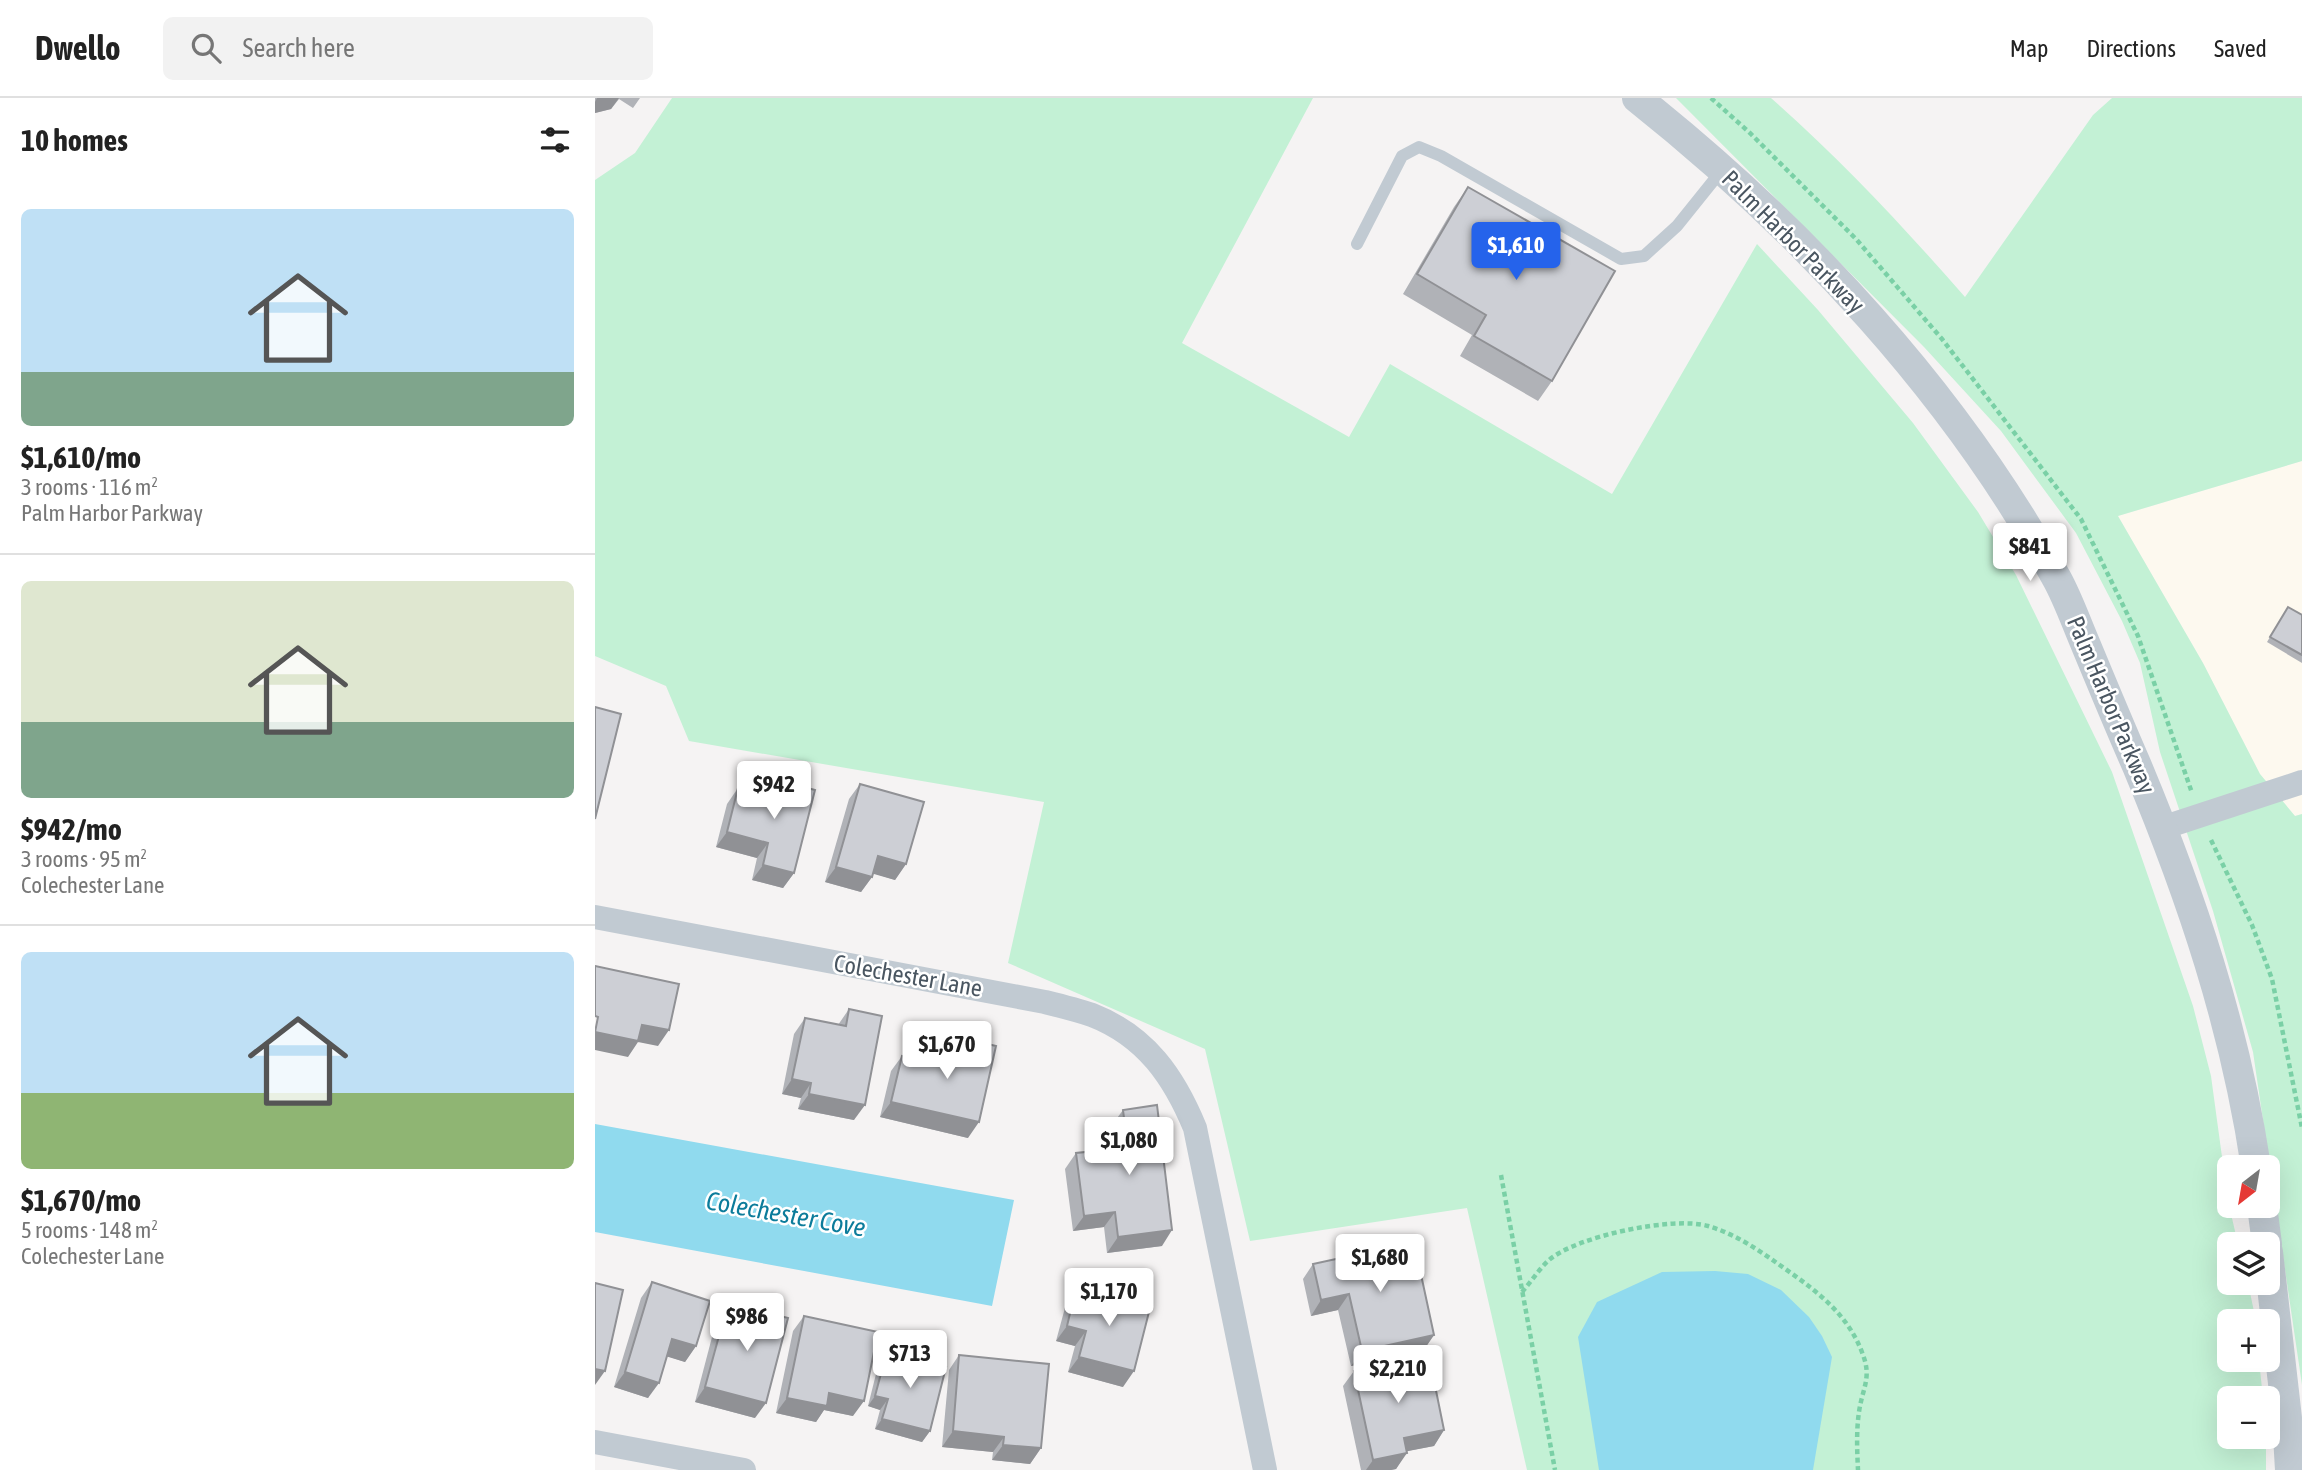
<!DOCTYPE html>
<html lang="en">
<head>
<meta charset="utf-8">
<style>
	:root { --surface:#fff; --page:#f2f2f2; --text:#222; --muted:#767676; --line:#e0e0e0; --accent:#2563eb }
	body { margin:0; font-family:"Asap Condensed",sans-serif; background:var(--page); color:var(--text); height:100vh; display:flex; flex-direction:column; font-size:26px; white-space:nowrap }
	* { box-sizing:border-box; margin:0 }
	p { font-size:23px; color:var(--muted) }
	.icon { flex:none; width:38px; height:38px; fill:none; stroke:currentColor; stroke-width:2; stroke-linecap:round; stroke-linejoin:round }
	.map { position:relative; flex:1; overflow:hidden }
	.sheet { display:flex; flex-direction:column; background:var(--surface); width:595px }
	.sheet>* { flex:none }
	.needle { width:46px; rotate:211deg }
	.controls { position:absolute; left:1622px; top:1057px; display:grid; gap:14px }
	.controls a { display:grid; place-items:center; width:63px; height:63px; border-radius:10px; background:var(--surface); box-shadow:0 7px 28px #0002; font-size:35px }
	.price { position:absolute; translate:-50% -60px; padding:0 16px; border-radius:7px; background:#fff; color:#222; font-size:23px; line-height:46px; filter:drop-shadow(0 2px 4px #0008) }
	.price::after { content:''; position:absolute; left:50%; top:42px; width:21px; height:16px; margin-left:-10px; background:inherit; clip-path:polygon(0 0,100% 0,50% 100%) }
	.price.on { background:var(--accent); color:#fff }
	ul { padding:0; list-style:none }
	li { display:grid; align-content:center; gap:14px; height:371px; padding:0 21px }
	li+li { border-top:2px solid var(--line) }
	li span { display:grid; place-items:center; height:217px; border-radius:10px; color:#555 }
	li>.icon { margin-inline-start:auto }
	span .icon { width:126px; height:126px; fill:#fffc; stroke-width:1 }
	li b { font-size:30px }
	h2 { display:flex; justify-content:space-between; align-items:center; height:84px; padding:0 21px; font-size:30px }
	header { display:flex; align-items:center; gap:42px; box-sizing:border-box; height:98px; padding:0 35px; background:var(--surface); border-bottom:2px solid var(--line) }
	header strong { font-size:33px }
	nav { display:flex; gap:38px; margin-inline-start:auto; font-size:24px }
	.search { width:490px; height:63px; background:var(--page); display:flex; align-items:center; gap:18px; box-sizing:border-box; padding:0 24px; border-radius:10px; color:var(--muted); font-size:26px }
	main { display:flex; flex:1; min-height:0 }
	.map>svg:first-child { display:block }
	.commercial { fill:#fdf9ef }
	.green { fill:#c3f1d5 }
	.water { fill:#90daee }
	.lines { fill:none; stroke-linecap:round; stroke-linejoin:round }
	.path { stroke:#7ad0a6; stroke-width:4.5; stroke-dasharray:5 3.5; stroke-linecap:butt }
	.service { stroke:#c1cad2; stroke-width:12 }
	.minor { stroke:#c1cad2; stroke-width:24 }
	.tertiary { stroke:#c1cad2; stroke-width:30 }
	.wall { fill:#b0b2b7 }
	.shaded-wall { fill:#909195 }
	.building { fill:#cdcfd5; stroke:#909195; stroke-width:2 }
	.labels { text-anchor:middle; stroke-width:5; stroke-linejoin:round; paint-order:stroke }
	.street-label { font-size:24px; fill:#4a5661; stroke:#fff }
	.water-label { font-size:26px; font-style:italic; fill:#0c7c9b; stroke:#fff }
</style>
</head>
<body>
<header>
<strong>Dwello</strong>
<div class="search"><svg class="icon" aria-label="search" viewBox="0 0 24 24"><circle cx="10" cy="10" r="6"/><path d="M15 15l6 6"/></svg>Search here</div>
<nav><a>Map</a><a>Directions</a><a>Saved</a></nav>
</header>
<main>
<section class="sheet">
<h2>10 homes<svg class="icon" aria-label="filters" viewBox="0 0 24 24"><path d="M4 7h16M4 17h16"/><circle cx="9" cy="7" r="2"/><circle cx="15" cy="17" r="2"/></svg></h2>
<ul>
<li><span style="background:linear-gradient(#bfe0f5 75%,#7fa58c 0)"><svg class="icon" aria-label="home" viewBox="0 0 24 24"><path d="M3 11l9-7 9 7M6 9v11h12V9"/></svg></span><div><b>$1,610/mo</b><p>3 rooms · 116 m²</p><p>Palm Harbor Parkway</p></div></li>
<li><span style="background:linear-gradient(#dfe7d0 65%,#7fa58c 0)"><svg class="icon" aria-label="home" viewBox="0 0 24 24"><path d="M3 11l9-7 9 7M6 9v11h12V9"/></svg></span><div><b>$942/mo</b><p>3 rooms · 95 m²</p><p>Colechester Lane</p></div></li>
<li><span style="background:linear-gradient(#bfe0f5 65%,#8fb573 0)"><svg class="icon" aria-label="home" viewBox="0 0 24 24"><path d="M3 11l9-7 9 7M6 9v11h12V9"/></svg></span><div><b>$1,670/mo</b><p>5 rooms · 148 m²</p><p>Colechester Lane</p></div></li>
</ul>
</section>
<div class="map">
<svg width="1707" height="1372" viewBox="0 0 1707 1372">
	<rect width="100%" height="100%" fill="#f5f3f3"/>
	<path class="commercial" d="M1707 363V716L1700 718 1665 676 1608 565 1523 418Z"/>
	<g class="green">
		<path d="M77 0H718L587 245 754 339 795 266 1017 396 1162 146 1223 212 1318 325 1383 414 1421 477 1517 674 1598 908 1616 978 1633 1103 1643 1146H1634V1185H1653L1661 1223H1634V1262H1664L1668 1300H1634V1339H1671V1372H932L872 1110 655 1143 610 951 413 865 449 704 94 643 71 588 0 558V82L40 55Z"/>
		<path d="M1081 0H1176C1247 63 1307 127 1370 199L1498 17 1517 0H1707V363L1523 418 1608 565 1665 676 1700 718 1707 716V1287L1658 954 1618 813 1565 654 1545 565 1527 523 1481 435 1406 333 1329 249Z"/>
	</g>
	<g class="water">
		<path d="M0 1026 419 1102 397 1208 0 1134Z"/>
		<path d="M1120 1173 1153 1176 1186 1192 1214 1219 1227 1238 1237 1259 1218 1372H1004L983 1239 1002 1204 1067 1174Z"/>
	</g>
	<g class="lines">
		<g class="path">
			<path d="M1116 0 1155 35 1261 141 1347 241 1486 421 1543 538 1597 695"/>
			<path d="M1616 742 1657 827 1677 881 1707 1030"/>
			<path d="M906 1077 960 1372"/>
			<path d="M927 1194C936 1184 944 1171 954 1162 982 1138 1078 1118 1113 1128 1144 1137 1169 1156 1196 1175 1227 1197 1255 1220 1268 1257 1276 1278 1269 1288 1265 1308 1261 1329 1262 1351 1263 1372"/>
		</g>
		<path class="service" d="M762 146 807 58 824 49 846 58 1026 161 1049 158 1082 128 1127 72"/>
		<g class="minor">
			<path d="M1567 730 1707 684"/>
			<path d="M0 819 450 904C466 908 482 912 497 917 551 938 579 979 600 1030L670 1372"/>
			<path d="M0 1344 149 1372"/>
		</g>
		<g class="tertiary">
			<path d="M1042 0C1208 132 1359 294 1462 481 1473 501 1481 524 1490 545 1507 586 1524 627 1542 668 1597 800 1640 928 1661 1069"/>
			<path d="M1667 1108 1672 1146"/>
			<path d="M1673 1154 1692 1320 1695 1372"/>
		</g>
	</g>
	<g class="wall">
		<path d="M0 0H45L38 10 24 1 16 11 0 15Z"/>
		<path d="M873 89 957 283 943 303 865 258 877 237 808 196 859 109Z"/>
		<path d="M1693 509 1707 517V565L1672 544Z"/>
		<path d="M178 681 199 775 188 790 157 782 162 760 121 749 132 706 143 690 167 697Z"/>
		<path d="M265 686 311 766 300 782 278 775 277 779 266 794 230 784 254 701Z"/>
		<path d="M254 911 259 1022 203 1011 206 1000 187 996 199 936 210 920 243 927Z"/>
		<path d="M372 941 373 1040 285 1019 296 973 307 958 322 961 331 949 361 957Z"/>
		<path d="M528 1012 567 1148 512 1155 509 1129 478 1133 470 1071 481 1055 507 1052 506 1045 518 1029 517 1027Z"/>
		<path d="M718 1166 839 1237 828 1253 756 1268 743 1212 716 1218 708 1181Z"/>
		<path d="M57 1184 101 1248 90 1264 72 1258 53 1300 19 1289 46 1200Z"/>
		<path d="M481 1190 528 1289 473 1274 480 1248 461 1243 471 1206Z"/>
		<path d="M133 1205 160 1320 100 1304 122 1220Z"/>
		<path d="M209 1218 258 1318 229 1312 221 1324 181 1315 198 1233Z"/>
		<path d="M292 1253 335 1333 327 1344 280 1331 285 1312 273 1308 284 1264Z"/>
		<path d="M364 1257 446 1350 435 1366 397 1362 398 1354 347 1349 354 1272Z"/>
		<path d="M759 1273 849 1332 839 1348 812 1353 801 1371 796 1372H766L748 1288Z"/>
	</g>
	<g class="shaded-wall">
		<path d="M2 0H24L16 11 0 15V4Z"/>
		<path d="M132 734 173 745 162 760 121 749Z"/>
		<path d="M283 758 311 766 300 782 272 774Z"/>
		<path d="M168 767 199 775 188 790 157 782Z"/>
		<path d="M241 769 277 779 266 794 230 784Z"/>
		<path d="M47 927 74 932 63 948 43 944 33 959 0 952V934Z"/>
		<path d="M197 981 216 985 206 1000 187 996Z"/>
		<path d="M214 996 270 1007 259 1022 203 1011Z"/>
		<path d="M296 1004 384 1024 373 1040 285 1019Z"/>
		<path d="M520 1114 509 1129 478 1133 489 1118Z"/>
		<path d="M577 1132 567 1148 512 1155 523 1139Z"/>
		<path d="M754 1196 743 1212 716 1218 726 1202Z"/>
		<path d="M472 1228 491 1233 480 1248 461 1243Z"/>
		<path d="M839 1237 828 1253 756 1268 767 1253Z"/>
		<path d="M77 1241 101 1248 90 1264 67 1257Z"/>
		<path d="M484 1259 539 1273 528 1289 473 1274Z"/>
		<path d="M0 1271 10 1273 0 1287Z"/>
		<path d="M30 1274 64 1285 53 1300 19 1289Z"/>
		<path d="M110 1289 171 1305 160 1320 100 1304Z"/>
		<path d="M234 1295 269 1303 258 1318 229 1312 221 1324 181 1315 192 1300Z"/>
		<path d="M280 1298 293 1301 285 1312 273 1308Z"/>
		<path d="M287 1321 335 1333 327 1344 280 1331Z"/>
		<path d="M849 1332 839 1348 798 1356 809 1340Z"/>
		<path d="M358 1333 409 1339 398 1354 347 1349Z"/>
		<path d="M408 1347 446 1350 435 1366 397 1362Z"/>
		<path d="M812 1355 801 1371 796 1372H771L778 1362Z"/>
	</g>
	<g class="building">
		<path d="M873 89 1020 173 957 283 879 238 891 217 822 176Z"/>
		<path d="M1693 509 1707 517V557L1675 539Z"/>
		<path d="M0 609 26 616 0 721Z"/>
		<path d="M178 681 220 692 199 775 168 767 173 745 132 734 143 690 173 698Z"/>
		<path d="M265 686 329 704 311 766 283 758 277 779 241 769Z"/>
		<path d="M0 868 84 886 74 932 47 927 43 943 0 934 3 919 0 918Z"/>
		<path d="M254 911 287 918 270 1007 214 996 216 985 197 981 210 920 251 928Z"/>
		<path d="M372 941 401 948 384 1024 296 1004 307 958 328 962 331 949 368 958Z"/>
		<path d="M562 1007 577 1132 523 1139 520 1114 489 1118 481 1055 520 1051 517 1030 530 1028 528 1012Z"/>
		<path d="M819 1144 839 1237 767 1253 754 1196 726 1202 718 1166Z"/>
		<path d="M57 1184 115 1203 101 1248 77 1241 64 1285 30 1274Z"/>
		<path d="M0 1185 28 1192 10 1273 0 1271Z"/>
		<path d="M481 1190 555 1210 539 1273 484 1259 491 1233 472 1228Z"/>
		<path d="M133 1205 193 1220 171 1305 110 1289Z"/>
		<path d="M209 1218 283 1234 269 1303 234 1295 232 1308 192 1300Z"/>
		<path d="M292 1253 351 1269 335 1333 287 1321 293 1301 280 1298Z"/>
		<path d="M364 1257 454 1266 446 1350 408 1347 409 1339 358 1333Z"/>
		<path d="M834 1258 849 1332 809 1340 812 1355 778 1362 759 1273Z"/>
	</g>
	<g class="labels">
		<g class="street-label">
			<text transform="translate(1198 144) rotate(45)" y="8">Palm Harbor Parkway</text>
			<text transform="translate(1516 607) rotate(67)" y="8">Palm Harbor Parkway</text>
			<text transform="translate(313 878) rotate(10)" y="8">Colechester Lane</text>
		</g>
		<g class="water-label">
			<text transform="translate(191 1116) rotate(10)" y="9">Colechester Cove</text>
		</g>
	</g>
</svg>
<div class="controls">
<a><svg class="needle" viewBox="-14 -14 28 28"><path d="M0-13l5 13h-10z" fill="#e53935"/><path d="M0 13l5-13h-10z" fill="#767676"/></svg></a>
<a><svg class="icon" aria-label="layers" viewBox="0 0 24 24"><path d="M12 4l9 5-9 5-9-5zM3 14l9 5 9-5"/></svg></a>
<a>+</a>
<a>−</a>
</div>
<b class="price on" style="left:921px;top:184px">$1,610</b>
<b class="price" style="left:1435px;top:485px">$841</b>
<b class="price" style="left:179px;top:723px">$942</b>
<b class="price" style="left:352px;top:983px">$1,670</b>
<b class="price" style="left:534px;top:1079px">$1,080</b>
<b class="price" style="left:785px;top:1196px">$1,680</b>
<b class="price" style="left:514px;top:1230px">$1,170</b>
<b class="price" style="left:152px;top:1255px">$986</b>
<b class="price" style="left:315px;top:1292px">$713</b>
<b class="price" style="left:803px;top:1307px">$2,210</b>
</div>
</main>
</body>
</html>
